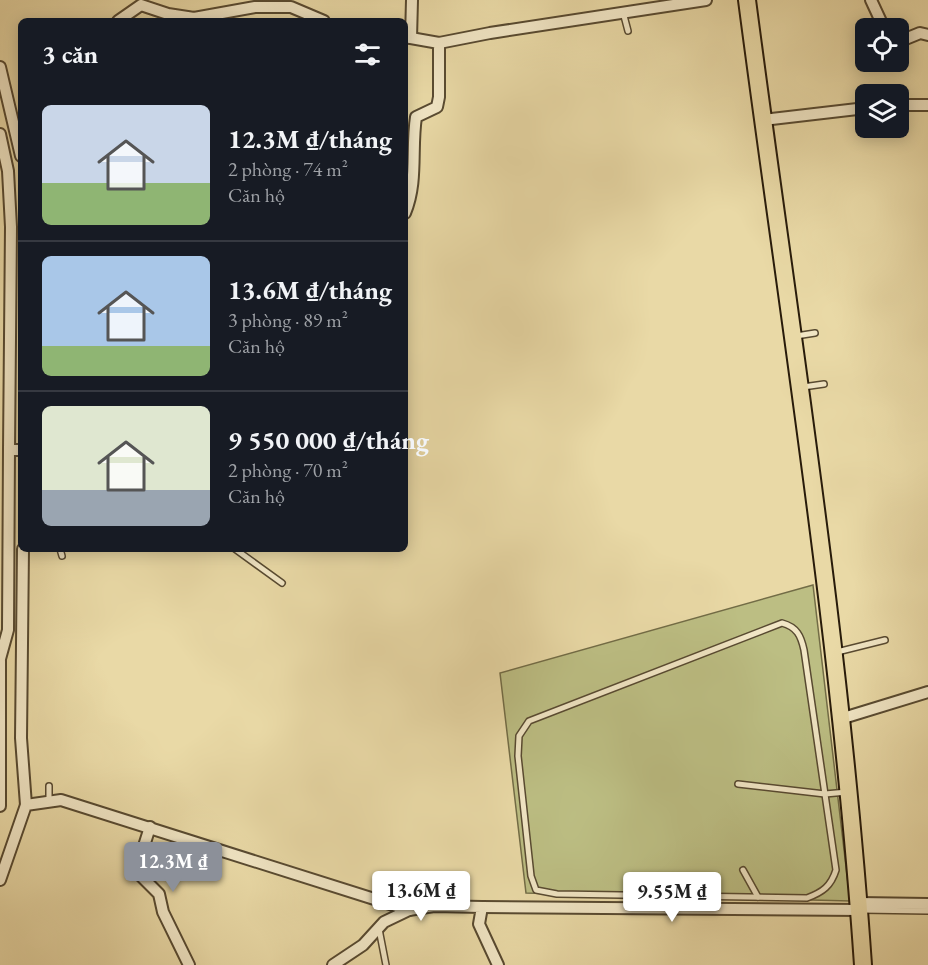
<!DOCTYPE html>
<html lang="vi">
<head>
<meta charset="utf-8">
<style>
	:root { --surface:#171b24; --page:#242831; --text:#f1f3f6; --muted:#9ea1a6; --line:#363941; --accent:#8c9099 }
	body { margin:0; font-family:"EB Garamond",serif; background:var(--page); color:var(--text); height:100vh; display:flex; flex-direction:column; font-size:22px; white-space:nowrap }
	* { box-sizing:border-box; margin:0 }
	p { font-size:20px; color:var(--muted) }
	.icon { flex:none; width:33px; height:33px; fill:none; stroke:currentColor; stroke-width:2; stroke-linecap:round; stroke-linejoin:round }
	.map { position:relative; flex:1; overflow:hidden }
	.panel { position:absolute; left:18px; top:18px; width:390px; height:534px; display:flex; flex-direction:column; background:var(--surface); border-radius:9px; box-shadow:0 3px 15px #0003 }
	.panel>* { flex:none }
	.buttons { position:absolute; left:855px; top:18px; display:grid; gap:12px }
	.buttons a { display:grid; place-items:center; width:54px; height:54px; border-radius:9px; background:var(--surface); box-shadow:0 3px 15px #0003; font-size:30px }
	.price { position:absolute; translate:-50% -51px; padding:0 14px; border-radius:6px; background:#fff; color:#222; font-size:20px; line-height:39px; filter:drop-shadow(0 2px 3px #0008) }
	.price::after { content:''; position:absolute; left:50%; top:36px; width:18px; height:14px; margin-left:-9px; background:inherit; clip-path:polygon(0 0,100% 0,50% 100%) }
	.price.current { background:var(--accent); color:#fff }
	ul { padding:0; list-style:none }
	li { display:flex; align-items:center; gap:18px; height:150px; padding:0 24px }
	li+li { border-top:2px solid var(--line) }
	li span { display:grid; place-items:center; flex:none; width:168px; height:120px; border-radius:9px; color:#555 }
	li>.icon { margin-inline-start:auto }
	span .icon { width:72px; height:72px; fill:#fffc; stroke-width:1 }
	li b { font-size:26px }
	h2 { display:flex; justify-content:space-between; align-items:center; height:72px; padding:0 24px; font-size:26px }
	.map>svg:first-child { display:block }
	.green { fill:#bcbe83; stroke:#726c46; stroke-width:1.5 }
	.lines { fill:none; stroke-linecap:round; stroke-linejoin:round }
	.service-casing { stroke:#584a31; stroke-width:8 }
	.minor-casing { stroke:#584a31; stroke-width:14 }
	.primary-casing { stroke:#281b0a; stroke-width:20 }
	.service { stroke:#f1e6c5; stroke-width:5 }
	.minor { stroke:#f1e6c5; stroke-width:10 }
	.primary { stroke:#e9d9a6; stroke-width:16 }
</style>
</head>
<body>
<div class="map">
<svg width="928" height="965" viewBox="0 0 928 965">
	<rect width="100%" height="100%" fill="#e9d9a6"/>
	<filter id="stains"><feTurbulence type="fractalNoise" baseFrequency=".00333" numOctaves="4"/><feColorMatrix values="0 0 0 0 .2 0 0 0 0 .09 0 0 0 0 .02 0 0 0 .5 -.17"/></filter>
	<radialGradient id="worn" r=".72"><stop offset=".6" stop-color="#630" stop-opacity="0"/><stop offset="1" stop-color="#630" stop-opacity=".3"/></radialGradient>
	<path class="green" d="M813 585 850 901 526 893 500 673Z"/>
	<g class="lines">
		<defs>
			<g id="service">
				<path d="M623 12 628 31"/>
				<path d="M796 336 815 333"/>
				<path d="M803 387 824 384"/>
				<path d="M60 549 62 556"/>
				<path d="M235 549 282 583"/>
				<path d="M782 623C797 627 801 636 804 650L836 870C831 886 823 892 807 898L557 894 536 890 531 876 518 756 519 736 529 721Z"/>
				<path d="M837 652 885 640"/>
				<path d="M738 784 825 794 847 792"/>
				<path d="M49 800V786"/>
				<path d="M195 869 196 842"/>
				<path d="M743 870 758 897"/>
				<path d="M861 910 928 911"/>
				<path d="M379 929 386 965"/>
			</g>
			<g id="minor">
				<path d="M871 0 884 28"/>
				<path d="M118 21 141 5 168 14 194 18 255 7H291L324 21"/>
				<path d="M405 37 439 43V97L437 107 416 117C411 149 418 182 405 213"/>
				<path d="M411 38 412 0"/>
				<path d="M898 42 920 33 928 35"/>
				<path d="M439 43 490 33 706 0"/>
				<path d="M0 67 21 156"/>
				<path d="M898 105H928"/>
				<path d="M763 120 866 108"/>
				<path d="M0 134 8 171 11 227 9 450H21"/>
				<path d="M23 549 21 738 26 805"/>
				<path d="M0 659 8 630 9 450"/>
				<path d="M0 661V806"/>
				<path d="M840 719 928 692"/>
				<path d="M150 827 136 871 159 894 163 912 189 965"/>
				<path d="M0 880 26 805 61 800 409 910"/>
				<path d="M859 903 928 904"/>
				<path d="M482 907 860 910"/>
				<path d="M333 965 363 945 384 922 409 910 434 906 482 907 479 924 498 965"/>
			</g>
			<path id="primary" d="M747 0C789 321 841 642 863 965"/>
		</defs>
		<use href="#service" class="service-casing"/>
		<use href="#minor" class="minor-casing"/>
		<use href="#primary" class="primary-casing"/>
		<use href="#service" class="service"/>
		<use href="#minor" class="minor"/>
		<use href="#primary" class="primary"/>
	</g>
	<rect width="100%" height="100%" filter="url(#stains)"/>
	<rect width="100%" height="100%" fill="url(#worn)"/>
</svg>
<div class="buttons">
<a><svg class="icon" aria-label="locate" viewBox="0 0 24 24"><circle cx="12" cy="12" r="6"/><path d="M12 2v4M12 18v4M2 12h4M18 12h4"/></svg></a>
<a><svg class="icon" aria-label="layers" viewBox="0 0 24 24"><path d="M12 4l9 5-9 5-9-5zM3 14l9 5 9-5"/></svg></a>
</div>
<b class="price current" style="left:173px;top:893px">12.3M ₫</b>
<b class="price" style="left:421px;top:922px">13.6M ₫</b>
<b class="price" style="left:672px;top:923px">9.55M ₫</b>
<section class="panel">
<h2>3 căn<svg class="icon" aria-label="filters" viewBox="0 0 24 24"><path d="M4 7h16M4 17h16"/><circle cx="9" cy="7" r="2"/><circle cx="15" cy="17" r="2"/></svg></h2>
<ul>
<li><span style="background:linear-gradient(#c9d6e8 65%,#8fb573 0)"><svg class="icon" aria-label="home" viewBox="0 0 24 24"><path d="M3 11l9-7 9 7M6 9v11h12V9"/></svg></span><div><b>12.3M ₫/tháng</b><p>2 phòng · 74 m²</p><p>Căn hộ</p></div></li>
<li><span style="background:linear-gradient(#a9c7e8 75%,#8fb573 0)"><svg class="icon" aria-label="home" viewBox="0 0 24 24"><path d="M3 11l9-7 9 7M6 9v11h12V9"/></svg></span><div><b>13.6M ₫/tháng</b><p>3 phòng · 89 m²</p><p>Căn hộ</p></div></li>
<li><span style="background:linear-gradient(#dfe7d0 70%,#9aa5b1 0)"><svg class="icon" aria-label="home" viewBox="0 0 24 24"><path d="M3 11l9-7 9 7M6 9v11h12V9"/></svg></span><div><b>9 550 000 ₫/tháng</b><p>2 phòng · 70 m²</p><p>Căn hộ</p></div></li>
</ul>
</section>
</div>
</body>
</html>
